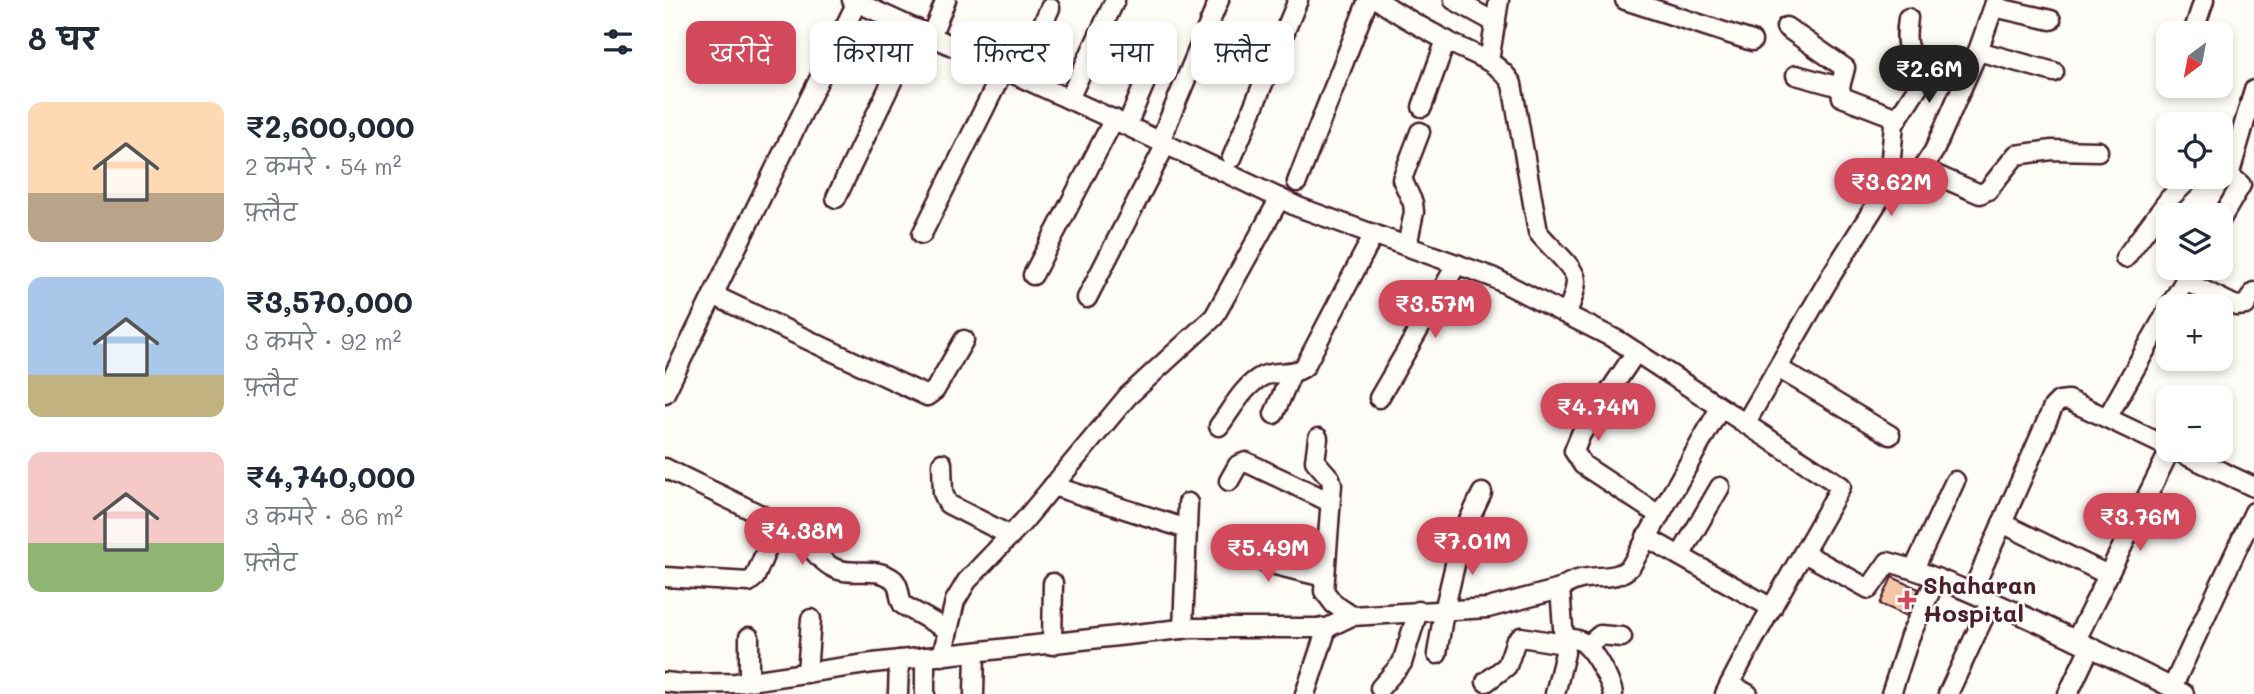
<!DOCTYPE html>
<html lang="hi">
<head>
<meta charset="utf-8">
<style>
	:root { --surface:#fff; --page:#f6f6f7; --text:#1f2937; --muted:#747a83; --accent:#d1495b }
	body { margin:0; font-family:Mali,"Playpen Sans Deva",sans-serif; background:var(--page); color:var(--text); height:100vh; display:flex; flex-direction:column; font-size:26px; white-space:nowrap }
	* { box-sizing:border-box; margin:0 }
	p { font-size:23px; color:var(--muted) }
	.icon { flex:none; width:38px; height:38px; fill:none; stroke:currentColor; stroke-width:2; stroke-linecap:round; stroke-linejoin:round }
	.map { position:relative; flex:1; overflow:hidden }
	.sheet { display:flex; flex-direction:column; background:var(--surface); width:665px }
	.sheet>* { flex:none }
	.banner { position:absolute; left:21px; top:21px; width:665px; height:63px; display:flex; gap:14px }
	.needle { width:46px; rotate:212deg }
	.fabs { position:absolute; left:1491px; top:21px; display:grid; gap:14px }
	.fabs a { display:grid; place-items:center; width:77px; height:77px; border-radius:14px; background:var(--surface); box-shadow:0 4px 10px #0003; font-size:35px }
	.price { position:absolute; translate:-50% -60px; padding:0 16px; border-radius:24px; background:var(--accent); color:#fff; font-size:23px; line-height:46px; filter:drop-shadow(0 2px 4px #0008) }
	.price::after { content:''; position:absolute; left:50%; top:42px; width:21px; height:16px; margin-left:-10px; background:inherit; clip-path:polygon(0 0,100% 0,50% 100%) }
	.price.on { background:#222; color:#fff }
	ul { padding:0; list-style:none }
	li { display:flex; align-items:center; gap:21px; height:175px; padding:0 28px }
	li span { display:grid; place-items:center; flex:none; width:196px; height:140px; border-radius:14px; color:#555 }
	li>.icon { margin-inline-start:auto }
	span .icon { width:84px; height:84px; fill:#fffc; stroke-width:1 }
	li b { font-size:30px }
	h2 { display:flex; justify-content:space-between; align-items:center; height:84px; padding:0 28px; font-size:30px }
	.pill { padding:0 24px; border-radius:14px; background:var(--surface); box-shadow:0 4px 10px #0003; font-size:24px; line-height:63px }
	.pill.on { background:var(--accent); color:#fff }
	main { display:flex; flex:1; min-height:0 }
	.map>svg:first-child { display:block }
	.building { fill:#f5c6a5; stroke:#4a1f2b; stroke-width:2 }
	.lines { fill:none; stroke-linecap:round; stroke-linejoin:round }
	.minor-casing { stroke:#4a1f2b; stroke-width:23 }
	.minor { stroke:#fdfcf7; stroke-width:18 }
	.poi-dot { fill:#d1495b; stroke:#fdfcf7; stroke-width:2.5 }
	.labels { text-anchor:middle; stroke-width:5; stroke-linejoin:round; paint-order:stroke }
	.poi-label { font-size:24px; font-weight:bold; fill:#4a1f2b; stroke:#fdfcf7; text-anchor:start }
</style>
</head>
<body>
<main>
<section class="sheet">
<h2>8 घर<svg class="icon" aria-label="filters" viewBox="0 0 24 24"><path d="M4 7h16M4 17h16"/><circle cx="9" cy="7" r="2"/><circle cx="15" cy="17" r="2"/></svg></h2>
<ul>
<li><span style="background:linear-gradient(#ffd9b3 65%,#b9a48a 0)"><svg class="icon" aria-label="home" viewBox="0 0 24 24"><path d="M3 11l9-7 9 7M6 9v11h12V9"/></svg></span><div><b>₹2,600,000</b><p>2 कमरे · 54 m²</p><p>फ़्लैट</p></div></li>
<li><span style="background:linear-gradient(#a9c7e8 70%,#c2b280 0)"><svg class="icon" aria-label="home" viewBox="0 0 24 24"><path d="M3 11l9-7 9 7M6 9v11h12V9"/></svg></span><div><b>₹3,570,000</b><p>3 कमरे · 92 m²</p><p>फ़्लैट</p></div></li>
<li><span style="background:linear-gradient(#f6c9c9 65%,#8fb573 0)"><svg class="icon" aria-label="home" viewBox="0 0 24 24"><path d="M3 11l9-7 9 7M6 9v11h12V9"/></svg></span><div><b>₹4,740,000</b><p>3 कमरे · 86 m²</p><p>फ़्लैट</p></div></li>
</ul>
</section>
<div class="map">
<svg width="1589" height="694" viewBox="0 0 1589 694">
	<rect width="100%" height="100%" fill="#fdfcf7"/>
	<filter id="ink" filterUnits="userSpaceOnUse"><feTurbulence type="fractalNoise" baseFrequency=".0143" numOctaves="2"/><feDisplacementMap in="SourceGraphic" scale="14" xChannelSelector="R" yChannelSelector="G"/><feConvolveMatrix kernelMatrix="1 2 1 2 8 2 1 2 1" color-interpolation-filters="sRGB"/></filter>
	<g filter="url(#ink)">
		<path class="building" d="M1227 577 1254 589 1242 616 1215 604Z"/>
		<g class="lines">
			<defs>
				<g id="minor">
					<path d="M187 0 456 123 633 207 827 277 954 341 1176 486C1138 556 1095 623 1060 694"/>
					<path d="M713 0C735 16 760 29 784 42 807 54 834 61 847 84L873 232C882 245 911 267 911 281 911 292 905 304 902 314"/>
					<path d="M789 0 831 23"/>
					<path d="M960 0 1087 41"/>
					<path d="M1329 7 1386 20"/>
					<path d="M1121 27 1180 68 1175 87 1177 97 1232 118"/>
					<path d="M1528 33 1539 0"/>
					<path d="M266 36 281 0"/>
					<path d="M1313 51 1389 72"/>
					<path d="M824 61 834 0"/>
					<path d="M1131 75 1175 87"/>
					<path d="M354 76 385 8"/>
					<path d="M404 99 450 0"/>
					<path d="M757 107 781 40"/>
					<path d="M462 125 493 52"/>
					<path d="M495 141 554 0"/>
					<path d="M567 158 633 0"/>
					<path d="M1257 169 1315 194 1323 190 1351 155 1387 150 1433 151"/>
					<path d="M632 182 703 0"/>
					<path d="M1223 190 1229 124 1254 85C1258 68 1248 62 1243 47 1240 39 1242 27 1243 18"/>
					<path d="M171 198 252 29"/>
					<path d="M1556 219 1576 185 1565 176 1566 169 1589 90"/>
					<path d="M257 234 339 69"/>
					<path d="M742 246 749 212 748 203 737 179 755 132"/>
					<path d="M1460 258 1504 199 1527 177"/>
					<path d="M368 275 449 119"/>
					<path d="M1520 281 1571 306 1581 305 1589 292"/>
					<path d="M48 295 262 396 270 390 299 340"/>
					<path d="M422 298 501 144"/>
					<path d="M1505 306 1527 268"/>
					<path d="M971 352 916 434 909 451 918 465 994 515"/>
					<path d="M1113 368 1225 435"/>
					<path d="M0 393 193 0"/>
					<path d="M714 398 792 264"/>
					<path d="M609 414 627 372"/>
					<path d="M1442 418 1503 447"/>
					<path d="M1080 424 1167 274 1214 200 1231 183 1257 169 1269 151 1313 51 1331 0"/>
					<path d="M554 426C567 409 579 385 598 376 612 370 630 376 640 366L709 234"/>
					<path d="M653 438 650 461 665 478 667 484 659 591 669 604 687 616"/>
					<path d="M1510 450 1589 487"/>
					<path d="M277 463 278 493 283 504 346 536"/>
					<path d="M0 468C43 490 90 509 131 535 145 544 152 559 167 567 186 578 210 564 229 580 236 587 233 597 238 605L282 630"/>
					<path d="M564 481 573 465 581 462 665 502"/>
					<path d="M388 486 522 529"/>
					<path d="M1337 523 1443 575"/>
					<path d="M981 537 1107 608"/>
					<path d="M561 548 602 563 659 577"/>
					<path d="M1139 553 1204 589 1223 562C1265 573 1304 592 1344 609 1403 636 1461 664 1519 694"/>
					<path d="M1015 556 1055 487"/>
					<path d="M1249 569 1290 481"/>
					<path d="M0 577 84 582 90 577 106 539"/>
					<path d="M1307 592 1388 407 1394 401 1403 400 1442 418 1503 310"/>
					<path d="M518 629 523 503"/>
					<path d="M84 637V681"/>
					<path d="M899 637C906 639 915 639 920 644 929 652 947 683 948 694"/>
					<path d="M1411 640 1505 450"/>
					<path d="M387 645 388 583"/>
					<path d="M922 646 935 635 957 637"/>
					<path d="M772 654 779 611 797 535 817 493"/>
					<path d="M277 656 290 601 302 581 358 522 463 396 549 317 615 198"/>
					<path d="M260 657V694"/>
					<path d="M142 673 146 619"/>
					<path d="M0 682 17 684 71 683 208 663 525 628H662L687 616 823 608 895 589C921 568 948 586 966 566L1055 408"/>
					<path d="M821 682 842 666 850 643 856 637 899 644"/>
					<path d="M1065 684 1083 694"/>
					<path d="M715 688 737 663 753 611"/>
					<path d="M1507 688 1589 512"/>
					<path d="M233 694 234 660"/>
					<path d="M309 694 310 652"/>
					<path d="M640 694 662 628"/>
					<path d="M890 694 900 653 895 589"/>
					<path d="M1226 694 1245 636 1271 579"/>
					<path d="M1283 694 1326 602"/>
					<path d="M1403 694 1425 647"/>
				</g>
			</defs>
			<use href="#minor" class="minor-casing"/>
			<use href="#minor" class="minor"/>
		</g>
	</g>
	<path class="poi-dot" d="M1238.5 589.5h7v7h7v7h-7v7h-7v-7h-7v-7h7z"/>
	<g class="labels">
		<g class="poi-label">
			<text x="1258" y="594">Shaharan<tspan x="1258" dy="28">Hospital</tspan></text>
		</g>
	</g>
</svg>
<div class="fabs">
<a><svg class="needle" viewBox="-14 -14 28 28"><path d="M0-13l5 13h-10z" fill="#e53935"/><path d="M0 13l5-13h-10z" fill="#747a83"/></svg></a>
<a><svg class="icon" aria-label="locate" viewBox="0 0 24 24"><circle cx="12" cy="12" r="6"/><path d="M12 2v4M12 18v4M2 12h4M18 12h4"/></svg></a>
<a><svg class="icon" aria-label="layers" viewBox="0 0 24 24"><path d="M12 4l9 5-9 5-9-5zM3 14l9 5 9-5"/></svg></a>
<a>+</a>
<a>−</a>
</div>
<b class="price on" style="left:1264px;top:105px">₹2.6M</b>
<b class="price" style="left:1226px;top:218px">₹3.62M</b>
<b class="price" style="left:770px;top:340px">₹3.57M</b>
<b class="price" style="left:933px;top:443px">₹4.74M</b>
<b class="price" style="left:1475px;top:553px">₹3.76M</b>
<b class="price" style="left:137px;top:567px">₹4.38M</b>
<b class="price" style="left:807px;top:577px">₹7.01M</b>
<b class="price" style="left:603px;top:584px">₹5.49M</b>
<div class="banner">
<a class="pill on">खरीदें</a>
<a class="pill">किराया</a>
<a class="pill">फ़िल्टर</a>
<a class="pill">नया</a>
<a class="pill">फ़्लैट</a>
</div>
</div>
</main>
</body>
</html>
